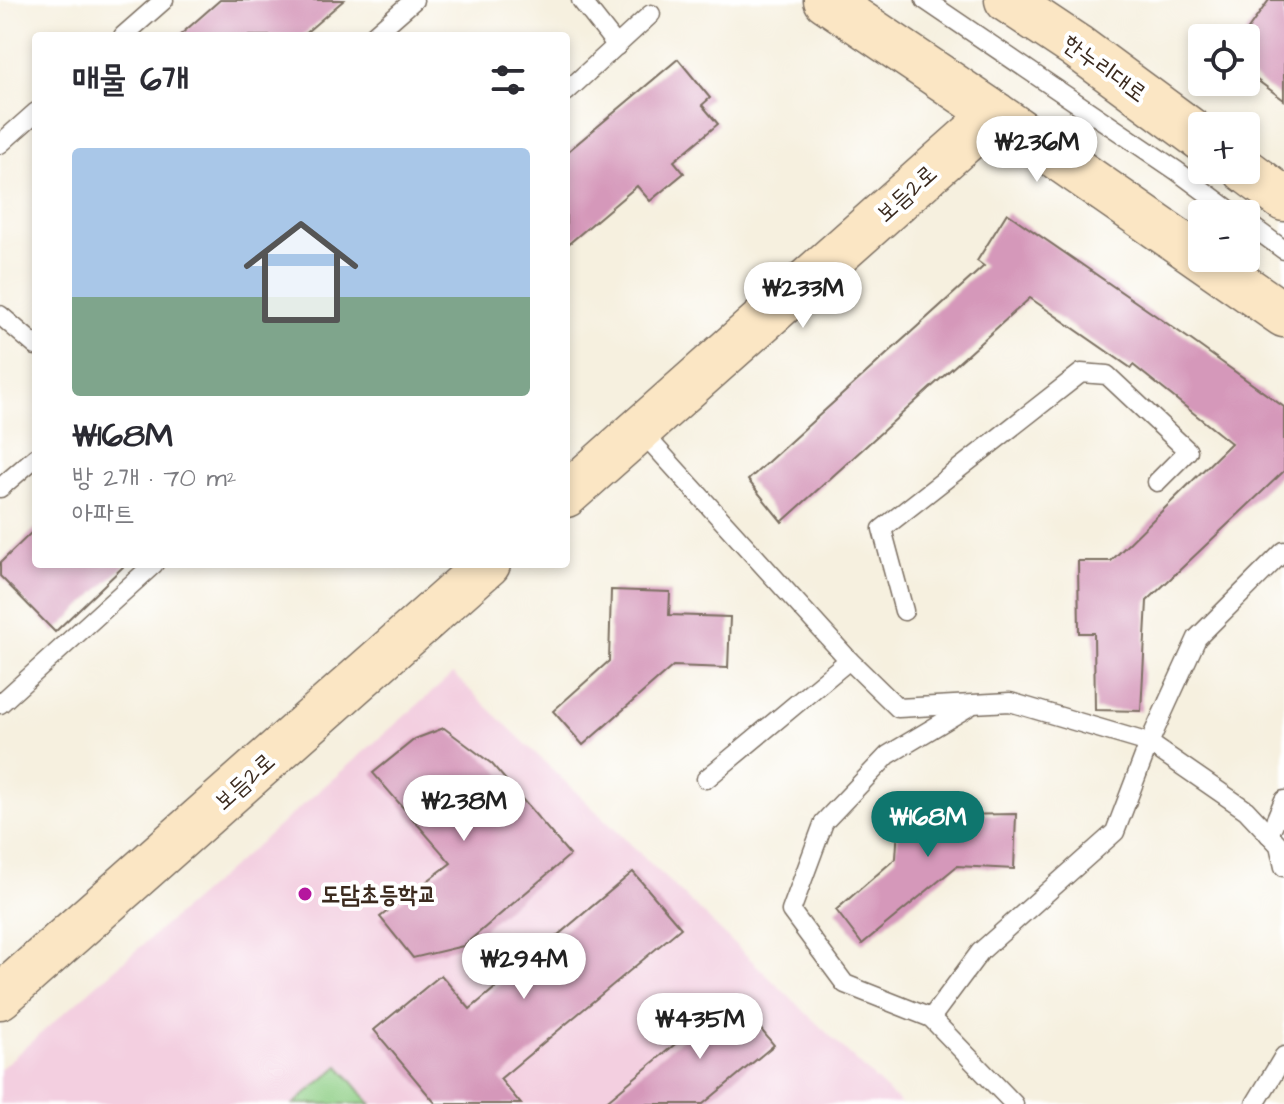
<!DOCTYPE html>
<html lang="ko">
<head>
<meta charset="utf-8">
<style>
	:root { --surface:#fff; --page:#f2f2f3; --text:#2b2b33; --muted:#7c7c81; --accent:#0f766e }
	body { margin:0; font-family:"Architects Daughter","Poor Story",sans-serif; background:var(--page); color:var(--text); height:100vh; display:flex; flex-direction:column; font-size:30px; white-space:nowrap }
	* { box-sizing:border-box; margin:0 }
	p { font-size:26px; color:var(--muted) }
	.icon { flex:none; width:44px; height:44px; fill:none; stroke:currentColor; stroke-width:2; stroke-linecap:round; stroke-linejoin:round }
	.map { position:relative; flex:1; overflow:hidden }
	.side { position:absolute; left:32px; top:32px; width:538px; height:536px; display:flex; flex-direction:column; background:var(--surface); border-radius:8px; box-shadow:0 4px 12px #0003 }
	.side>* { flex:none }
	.fabs { position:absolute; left:1188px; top:24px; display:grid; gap:16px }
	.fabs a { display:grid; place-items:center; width:72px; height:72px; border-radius:8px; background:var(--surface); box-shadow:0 4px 12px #0003; font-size:40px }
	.price { position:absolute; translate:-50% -68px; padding:0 18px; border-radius:28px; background:#fff; color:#222; font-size:26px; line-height:52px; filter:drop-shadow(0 2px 4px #0008) }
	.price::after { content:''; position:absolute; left:50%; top:48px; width:24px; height:18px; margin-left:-12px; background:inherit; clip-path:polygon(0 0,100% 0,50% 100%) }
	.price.selected { background:var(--accent); color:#fff }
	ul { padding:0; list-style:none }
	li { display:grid; align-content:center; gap:16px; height:424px; padding:0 40px }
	li span { display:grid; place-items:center; height:248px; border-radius:8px; color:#555 }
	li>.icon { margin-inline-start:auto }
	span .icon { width:144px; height:144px; fill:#fffc; stroke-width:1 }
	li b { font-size:34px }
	h2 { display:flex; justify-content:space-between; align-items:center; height:96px; padding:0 40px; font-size:34px }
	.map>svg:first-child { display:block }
	.built { fill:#f3cfe0; fill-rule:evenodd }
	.green { fill:#8fcf86; stroke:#657c52; stroke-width:2 }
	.building { fill:#d598ba }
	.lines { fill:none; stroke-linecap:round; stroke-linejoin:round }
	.lane-casing { stroke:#7c6f62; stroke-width:21 }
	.secondary-casing { stroke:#7c6f62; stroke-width:47 }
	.lane { stroke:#fff; stroke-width:18 }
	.secondary { stroke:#fbe6c4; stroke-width:44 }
	.poi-dot { fill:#b5179e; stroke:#fff; stroke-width:3 }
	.labels { text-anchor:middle; stroke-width:8; stroke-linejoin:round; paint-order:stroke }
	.street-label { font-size:24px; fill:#3b2a1e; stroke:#fff }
	.poi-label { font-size:24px; font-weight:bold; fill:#3b2a1e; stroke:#fff; text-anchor:start }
</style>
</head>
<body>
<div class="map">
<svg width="1284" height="1104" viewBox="0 0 1284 1104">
	<rect width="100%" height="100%" fill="#fff"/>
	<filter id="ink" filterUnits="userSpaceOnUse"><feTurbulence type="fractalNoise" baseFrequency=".0125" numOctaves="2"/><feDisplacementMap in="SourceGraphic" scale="16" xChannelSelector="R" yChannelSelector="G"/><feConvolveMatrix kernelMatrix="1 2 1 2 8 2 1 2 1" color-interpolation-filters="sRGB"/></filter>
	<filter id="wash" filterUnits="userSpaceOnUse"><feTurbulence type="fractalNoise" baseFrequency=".006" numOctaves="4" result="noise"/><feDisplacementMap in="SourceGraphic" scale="32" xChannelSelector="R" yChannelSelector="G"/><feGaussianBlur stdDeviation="1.8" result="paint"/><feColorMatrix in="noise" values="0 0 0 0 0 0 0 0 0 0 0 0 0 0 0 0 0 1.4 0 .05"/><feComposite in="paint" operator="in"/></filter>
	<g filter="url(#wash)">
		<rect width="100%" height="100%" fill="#f6f0df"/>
		<path class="built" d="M453 674 901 1104H703L773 1045 732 996 603 1104H521L500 1079 680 928 633 872 490 992 481 1022 440 975 375 1030 436 1104H371L338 1066 294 1104H0V1069ZM444 728 492 765 463 946 413 957 380 917 451 863 374 773 415 739Z"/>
		<path class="green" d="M339 1066 371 1104H294Z"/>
		<g id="blocks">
			<g class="building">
				<path d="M220 0H344L302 36H179Z"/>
				<path d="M1269 0H1284V100L1246 72V32Z"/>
				<path d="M678 59 710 98 702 105 718 124 674 161 684 173 650 201 637 186 566 246V153Z"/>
				<path d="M1007 213 1191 340 1284 407V471L1147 601 1141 711 1095 710 1094 633H1079L1078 561H1111L1231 443 1133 365 1131 368 1030 298 782 522 748 480 984 266 977 261Z"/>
				<path d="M36 528V564H126L55 632 0 576V563Z"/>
				<path d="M611 590 670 592 669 615 730 617 728 668 673 666 583 745 553 711 609 661Z"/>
				<path d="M444 728 492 764 570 855 463 946 413 958 380 917 451 863 373 773 415 739Z"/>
				<path d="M946 794 947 815 1016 814 1014 869 957 866 862 944 836 910 896 858 900 797Z"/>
				<path d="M633 872 681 928 500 1079 521 1104H436L374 1030 441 975 470 1009Z"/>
				<path d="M733 996 774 1045 703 1104H603Z"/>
			</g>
		</g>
	</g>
	<g filter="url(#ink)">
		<use href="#blocks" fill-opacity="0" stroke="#7c6f62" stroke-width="2"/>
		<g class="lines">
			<defs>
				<g id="lane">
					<path d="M581 0 617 46"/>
					<path d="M925 0 1177 171 1235 214"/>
					<path d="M123 36 164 0"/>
					<path d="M373 36 414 0"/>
					<path d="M566 92 651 14"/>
					<path d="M0 144 36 112"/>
					<path d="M1246 222 1284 250"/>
					<path d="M0 315 36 346"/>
					<path d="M640 430 849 660 898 708 1010 702 1149 743 1246 810 1279 845 1284 867"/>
					<path d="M0 488 36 457"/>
					<path d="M904 611 882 529 1081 373 1107 375 1188 451 1157 482"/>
					<path d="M0 704 154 564"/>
					<path d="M970 706 888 755 824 822 791 911 845 984 931 1018 1014 1104"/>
					<path d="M706 779 849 660"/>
					<path d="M1269 835 1284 800"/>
					<path d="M931 1018 980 952 1115 832 1149 743 1197 638 1284 551"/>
					<path d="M1255 1104 1284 1056"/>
				</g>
				<g id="secondary">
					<path d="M826 0 995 114 1284 315"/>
					<path d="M1007 0 1076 46 1202 139"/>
					<path d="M1245 170 1284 199"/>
					<path d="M566 495 995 114"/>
					<path d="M0 997 488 564"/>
				</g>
			</defs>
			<use href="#lane" class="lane-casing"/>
			<use href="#secondary" class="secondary-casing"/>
			<use href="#lane" class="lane"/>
			<use href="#secondary" class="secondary"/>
		</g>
	</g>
	<circle class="poi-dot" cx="305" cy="894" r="8"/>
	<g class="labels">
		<g class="street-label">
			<text transform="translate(1105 68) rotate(36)" y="8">한누리대로</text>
			<text transform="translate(906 193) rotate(-42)" y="8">보듬2로</text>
			<text transform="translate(244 781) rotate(-42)" y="8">보듬2로</text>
		</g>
		<g class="poi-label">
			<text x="321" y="902">도담초등학교</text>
		</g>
	</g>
</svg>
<div class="fabs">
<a><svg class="icon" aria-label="locate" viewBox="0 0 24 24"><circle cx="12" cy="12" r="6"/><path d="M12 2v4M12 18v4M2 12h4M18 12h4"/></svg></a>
<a>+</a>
<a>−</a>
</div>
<b class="price" style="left:1037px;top:184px">₩236M</b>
<b class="price" style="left:803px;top:330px">₩233M</b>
<b class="price" style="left:464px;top:843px">₩238M</b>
<b class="price selected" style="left:928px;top:859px">₩168M</b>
<b class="price" style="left:524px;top:1001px">₩294M</b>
<b class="price" style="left:700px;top:1061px">₩435M</b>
<section class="side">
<h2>매물 6개<svg class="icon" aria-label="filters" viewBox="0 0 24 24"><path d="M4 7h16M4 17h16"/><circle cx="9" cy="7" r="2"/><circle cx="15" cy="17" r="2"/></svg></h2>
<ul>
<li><span style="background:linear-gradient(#a9c7e8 60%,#7fa58c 0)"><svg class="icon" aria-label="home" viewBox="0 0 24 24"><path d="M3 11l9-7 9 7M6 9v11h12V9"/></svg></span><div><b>₩168M</b><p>방 2개 · 70 m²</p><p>아파트</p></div></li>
</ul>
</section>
</div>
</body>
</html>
